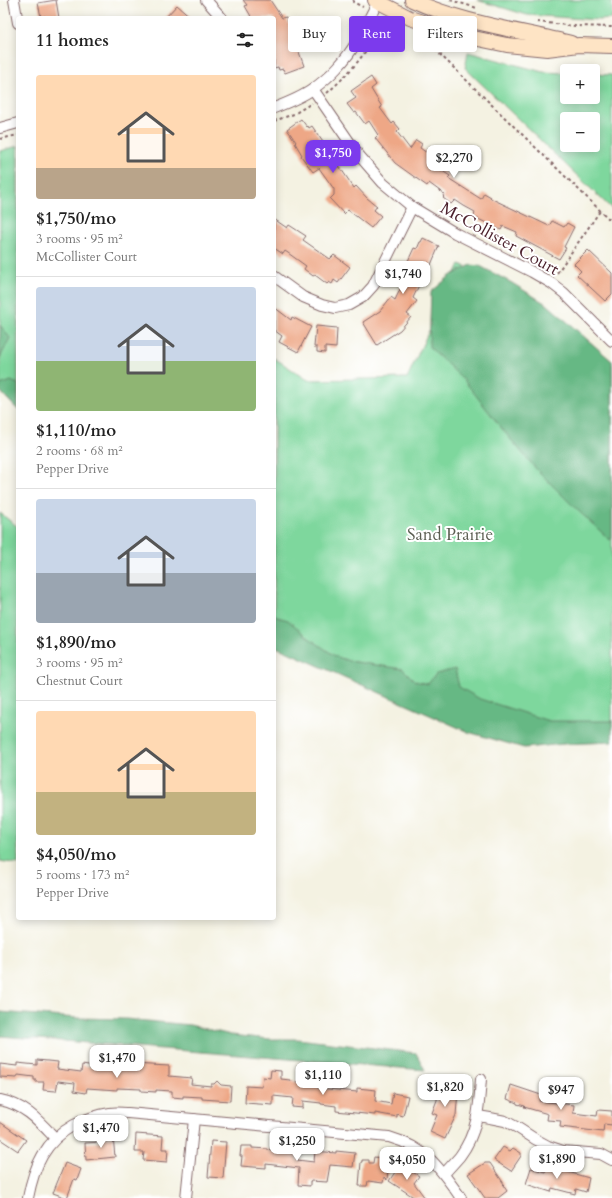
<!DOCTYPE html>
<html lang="en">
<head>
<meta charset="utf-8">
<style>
	:root { --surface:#fff; --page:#f2f2f2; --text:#222; --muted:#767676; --line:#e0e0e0; --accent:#7c3aed }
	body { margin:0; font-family:Cardo,serif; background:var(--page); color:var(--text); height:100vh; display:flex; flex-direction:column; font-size:15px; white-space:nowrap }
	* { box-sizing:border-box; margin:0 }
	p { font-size:13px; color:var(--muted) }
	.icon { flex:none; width:22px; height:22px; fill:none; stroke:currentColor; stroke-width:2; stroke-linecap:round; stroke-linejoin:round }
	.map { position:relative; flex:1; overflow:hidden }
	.drawer { position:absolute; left:16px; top:16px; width:260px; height:904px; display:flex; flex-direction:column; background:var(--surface); border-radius:4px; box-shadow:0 2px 10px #0003 }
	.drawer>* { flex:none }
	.guide { position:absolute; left:288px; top:16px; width:264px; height:36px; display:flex; gap:8px }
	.controls { position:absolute; left:560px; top:64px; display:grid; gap:8px }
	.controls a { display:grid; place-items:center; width:40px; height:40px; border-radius:4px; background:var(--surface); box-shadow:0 2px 10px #0003; font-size:20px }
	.price { position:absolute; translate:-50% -34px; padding:0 9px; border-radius:8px; background:#fff; color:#222; font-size:13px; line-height:26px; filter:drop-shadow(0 1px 2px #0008) }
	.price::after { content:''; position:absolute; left:50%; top:24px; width:12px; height:9px; margin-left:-6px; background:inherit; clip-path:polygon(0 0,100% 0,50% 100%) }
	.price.current { background:var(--accent); color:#fff }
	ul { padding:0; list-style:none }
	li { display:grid; align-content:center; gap:8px; height:212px; padding:0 20px }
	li+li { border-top:1px solid var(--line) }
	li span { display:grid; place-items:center; height:124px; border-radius:4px; color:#555 }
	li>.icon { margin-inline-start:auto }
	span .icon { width:72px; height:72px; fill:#fffc; stroke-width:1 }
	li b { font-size:17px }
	h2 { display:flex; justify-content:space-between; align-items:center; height:48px; padding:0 20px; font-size:17px }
	.tag { padding:0 14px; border-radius:4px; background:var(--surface); box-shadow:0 2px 10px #0003; font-size:14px; line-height:36px }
	.tag.current { background:var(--accent); color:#fff }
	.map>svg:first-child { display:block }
	.green { fill:#7ed79d; stroke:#647b64; fill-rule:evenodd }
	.forest { fill:#66b884; stroke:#586c58 }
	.building { fill:#eea786 }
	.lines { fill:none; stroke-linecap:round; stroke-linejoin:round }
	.street-casing { stroke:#86696b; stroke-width:12 }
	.secondary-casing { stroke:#86696b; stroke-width:16 }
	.path { stroke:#86696b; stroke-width:2; stroke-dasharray:3 3; stroke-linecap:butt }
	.street { stroke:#fff; stroke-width:10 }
	.secondary { stroke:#fee4c5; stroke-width:14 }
	.labels { text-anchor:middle; stroke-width:4; stroke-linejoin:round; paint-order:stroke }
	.street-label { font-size:17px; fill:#4a1f2b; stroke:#fff }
	.park-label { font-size:17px; fill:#5c5f53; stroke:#fff }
</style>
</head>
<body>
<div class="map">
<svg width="612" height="1198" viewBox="0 0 612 1198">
	<rect width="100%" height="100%" fill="#fff"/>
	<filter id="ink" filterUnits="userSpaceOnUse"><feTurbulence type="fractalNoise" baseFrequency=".025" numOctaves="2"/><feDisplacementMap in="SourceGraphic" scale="8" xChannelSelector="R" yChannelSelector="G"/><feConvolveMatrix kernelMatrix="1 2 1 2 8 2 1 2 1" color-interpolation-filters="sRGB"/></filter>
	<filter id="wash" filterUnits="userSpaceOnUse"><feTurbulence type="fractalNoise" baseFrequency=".012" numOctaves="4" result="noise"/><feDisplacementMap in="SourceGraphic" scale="16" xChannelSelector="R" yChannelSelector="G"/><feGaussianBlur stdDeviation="0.9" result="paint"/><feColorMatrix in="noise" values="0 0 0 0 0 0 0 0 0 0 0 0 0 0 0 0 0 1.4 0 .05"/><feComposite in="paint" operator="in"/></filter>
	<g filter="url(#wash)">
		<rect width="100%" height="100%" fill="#f4f2e2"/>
		<g class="green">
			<path d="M477 0H612V19L599 20 527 15Z"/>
			<path d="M468 52 543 72 567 73V97H593V74L612 75V209L465 68ZM567 119H593V145H567Z"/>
			<path d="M18 146V410L0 391V151Z"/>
			<path d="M460 264 545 309 612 364V730L469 722 274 631V358L308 380 407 378Z"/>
			<path d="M0 513 18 527V864L0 861Z"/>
		</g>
		<g class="forest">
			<path d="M471 265 480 266 512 283 548 305 612 361V538L610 540 572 505 537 470 507 435 463 379 429 347 431 292 450 276Z"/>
			<path d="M0 325 10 338 0 358Z"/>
			<path d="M11 381 18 384V410L0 391V385Z"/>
			<path d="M274 613 277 617 288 620 309 638 335 656 349 661 403 669 415 681 428 684 436 674 455 669 459 687 480 699 549 721H612V742L564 744 524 748 468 732 274 646Z"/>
			<path d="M0 1012 77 1018 126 1019 190 1025 231 1035 270 1039H298L416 1053 425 1070 0 1036Z"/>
		</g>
		<g id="blocks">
			<g class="building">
				<path d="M56 0 59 18H45V16L41 17 38 3Z"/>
				<path d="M243 0H270L282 18 286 17 290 26 289 27 294 38 304 66 285 73 283 69 279 70 278 67 274 68V18H252L245 6 247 5Z"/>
				<path d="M177 5 192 18H165Z"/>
				<path d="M371 77 376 85 371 89 382 107 380 108 392 124 394 122 400 129 397 132 410 149 416 140 422 144 420 148 430 155 428 158 437 165 436 167 450 176 448 178 481 199 484 193 491 197 490 198 549 226 552 221 564 227 567 223 574 227 564 247 566 248 559 259 516 236 517 232 503 226 501 230 474 217 475 212 464 206 455 200 451 204 443 198 444 197 443 196 444 194 429 183 427 186 395 163 375 138 378 135 369 121 365 124 356 112 354 113 347 104 356 98 351 91Z"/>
				<path d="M301 119 307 127 308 126 309 128 312 126 354 188 356 186 367 198 377 206 374 210 381 216 371 228 348 210 344 214 330 199 334 195V189L319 168 313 172 301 156 302 155 295 143 296 142 287 129Z"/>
				<path d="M274 219 287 228 289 225 306 236 303 240 330 259 334 255 350 267 338 283 334 280 332 284 329 282 327 284 315 275 313 276 304 269 306 266 288 253 285 251 283 254 274 248Z"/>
				<path d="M423 238 439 246 430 267 429 266 421 284 420 283 413 298 417 301 407 314 411 317 400 330 377 345 363 322 380 311 391 297 395 300 406 277 402 274 414 248 417 249 420 242H421Z"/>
				<path d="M588 250 612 273V294L605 301 577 275 581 271 574 264Z"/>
				<path d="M274 307 291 320 292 317 311 327 298 352 279 342 282 336 274 330Z"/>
				<path d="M316 326 337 328 336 348 325 347V353L317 352V347H314Z"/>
				<path d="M37 1060 58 1062 57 1069 81 1072 82 1065 101 1068V1064L116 1065 115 1068 132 1069V1064L169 1066V1076L192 1078 191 1084 211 1086V1084H214L217 1081 221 1085 231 1086 230 1101 202 1099V1097L183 1096V1098L172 1097V1091L156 1090V1092L141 1091V1089L117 1088V1090L87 1088 86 1093 74 1091 75 1083 58 1081 56 1091 43 1090 44 1082H36V1080H34V1077L18 1075 17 1078 0 1077V1064L17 1066V1063L37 1065Z"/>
				<path d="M271 1070 281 1071V1079L290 1080V1081L308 1083V1076L319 1077 318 1088 357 1092V1088L376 1090 375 1101 391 1104 393 1093 408 1096 403 1116 397 1114V1117L375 1113V1115L336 1111V1106L321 1104V1103L303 1101V1108L292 1107 293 1098 273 1096V1105L245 1103 246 1086 262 1087 263 1077 270 1078Z"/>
				<path d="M443 1078 455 1079 454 1090 458 1091 456 1115 445 1139 430 1132 437 1115 432 1113 437 1100 438 1089 441 1090Z"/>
				<path d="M511 1085 541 1095 539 1101 574 1105 573 1113 597 1116 598 1110 612 1111V1125L604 1124 603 1132 560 1127 561 1121 547 1120 548 1114 524 1107 525 1106 517 1104V1103L507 1099Z"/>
				<path d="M0 1122 26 1140 18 1151 0 1139Z"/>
				<path d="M136 1134 163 1136 162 1149H168L167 1162 143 1160 144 1152H135Z"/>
				<path d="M113 1136 115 1157 86 1160 85 1143 102 1142 101 1138Z"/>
				<path d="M211 1141 226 1142 223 1178 208 1177Z"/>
				<path d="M241 1146H252V1148L268 1149 267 1150 283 1152V1148L298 1149 297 1160 314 1162 315 1151 336 1153V1151L355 1153 353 1167 330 1165 327 1182 310 1181V1186L298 1185 299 1168 266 1164V1168L241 1166 242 1156H240Z"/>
				<path d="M503 1147 510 1151 513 1148 521 1153V1156L511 1171 494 1160Z"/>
				<path d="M374 1157 389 1159 387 1180 384 1177 383 1183 368 1181 367 1186H359L361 1162H362V1160H369V1163H373Z"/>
				<path d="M402 1162 412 1169 411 1171 419 1176 414 1183 425 1198H415L389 1181Z"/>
				<path d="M65 1163 81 1169 77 1180 74 1179 67 1198 53 1193Z"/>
				<path d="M485 1163H490L504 1184 503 1185 507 1191 498 1198H485L468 1174Z"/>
				<path d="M547 1166 589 1178 586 1192 576 1189 575 1194 552 1188 551 1192 526 1184 531 1168 545 1172Z"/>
			</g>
		</g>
	</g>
	<g filter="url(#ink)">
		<use href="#blocks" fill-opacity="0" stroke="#86696b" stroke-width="1"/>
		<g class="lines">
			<defs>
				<g id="street">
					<path d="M14 0 18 23"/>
					<path d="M206 0 222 18"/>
					<path d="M313 89 357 153 383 183 412 207 455 233 532 272 551 283 564 293 612 341"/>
					<path d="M274 108C287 103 302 97 313 89 330 77 347 59 357 41 365 28 371 14 379 0"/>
					<path d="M0 128 18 123"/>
					<path d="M274 276 303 297 322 305 335 308 349 305 363 297 373 286 412 207"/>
					<path d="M0 1100C25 1105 38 1120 55 1138"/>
					<path d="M478 1116 490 1118 505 1121 518 1128 535 1139 548 1146 563 1151 601 1154 612 1160"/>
					<path d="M444 1174C449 1168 455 1162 460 1156 478 1132 479 1107 481 1079"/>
					<path d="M28 1198C34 1166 45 1141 74 1125 86 1119 97 1115 110 1113 116 1112 122 1113 128 1113L389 1137C427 1148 439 1167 461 1198"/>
					<path d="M186 1198 194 1119"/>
				</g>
				<g id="secondary">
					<path d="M375 0 410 18 464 36 507 45 547 49 579 45 612 46"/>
					<path d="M412 0C462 23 518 30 571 43"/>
				</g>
			</defs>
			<use href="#street" class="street-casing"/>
			<use href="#secondary" class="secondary-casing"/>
			<g class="path">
				<path d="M354 0 353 2 363 7"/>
				<path d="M450 0 477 8"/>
				<path d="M537 22 575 26 612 27"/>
				<path d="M418 33 612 222"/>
				<path d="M327 93C351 72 372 48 383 18"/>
				<path d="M274 121 294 114 312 103"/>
				<path d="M0 139 18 135"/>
				<path d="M557 273 600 211"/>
			</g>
			<use href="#street" class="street"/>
			<use href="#secondary" class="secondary"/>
		</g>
	</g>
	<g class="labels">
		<g class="street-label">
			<text transform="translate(500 238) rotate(29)" y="6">McCollister Court</text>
		</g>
		<g class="park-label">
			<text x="450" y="540">Sand Prairie</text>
		</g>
	</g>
</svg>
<div class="controls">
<a>+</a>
<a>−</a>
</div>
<b class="price current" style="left:333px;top:174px">$1,750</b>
<b class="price" style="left:454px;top:179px">$2,270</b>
<b class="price" style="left:403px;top:295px">$1,740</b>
<b class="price" style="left:117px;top:1079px">$1,470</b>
<b class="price" style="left:323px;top:1096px">$1,110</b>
<b class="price" style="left:445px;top:1108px">$1,820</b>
<b class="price" style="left:561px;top:1111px">$947</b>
<b class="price" style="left:101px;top:1149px">$1,470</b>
<b class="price" style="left:297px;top:1162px">$1,250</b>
<b class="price" style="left:557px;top:1180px">$1,890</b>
<b class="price" style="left:407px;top:1181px">$4,050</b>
<div class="guide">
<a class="tag">Buy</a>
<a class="tag current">Rent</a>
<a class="tag">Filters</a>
</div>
<section class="drawer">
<h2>11 homes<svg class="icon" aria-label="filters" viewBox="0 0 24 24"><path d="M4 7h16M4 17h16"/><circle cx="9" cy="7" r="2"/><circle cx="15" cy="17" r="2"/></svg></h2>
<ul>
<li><span style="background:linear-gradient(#ffd9b3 75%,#b9a48a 0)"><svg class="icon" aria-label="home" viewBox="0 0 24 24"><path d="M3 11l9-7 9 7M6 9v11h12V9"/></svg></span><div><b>$1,750/mo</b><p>3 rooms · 95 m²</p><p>McCollister Court</p></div></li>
<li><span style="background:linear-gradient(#c9d6e8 60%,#8fb573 0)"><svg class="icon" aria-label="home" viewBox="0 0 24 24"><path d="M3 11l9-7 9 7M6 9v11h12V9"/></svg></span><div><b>$1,110/mo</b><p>2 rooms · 68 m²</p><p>Pepper Drive</p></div></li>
<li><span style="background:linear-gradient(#c9d6e8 60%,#9aa5b1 0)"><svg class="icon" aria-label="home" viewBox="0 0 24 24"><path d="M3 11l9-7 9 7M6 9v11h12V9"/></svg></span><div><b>$1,890/mo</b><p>3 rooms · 95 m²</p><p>Chestnut Court</p></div></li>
<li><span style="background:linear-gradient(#ffd9b3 65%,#c2b280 0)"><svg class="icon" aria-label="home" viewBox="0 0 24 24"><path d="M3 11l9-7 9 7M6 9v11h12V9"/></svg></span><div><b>$4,050/mo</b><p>5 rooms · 173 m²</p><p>Pepper Drive</p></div></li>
</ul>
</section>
</div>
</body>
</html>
